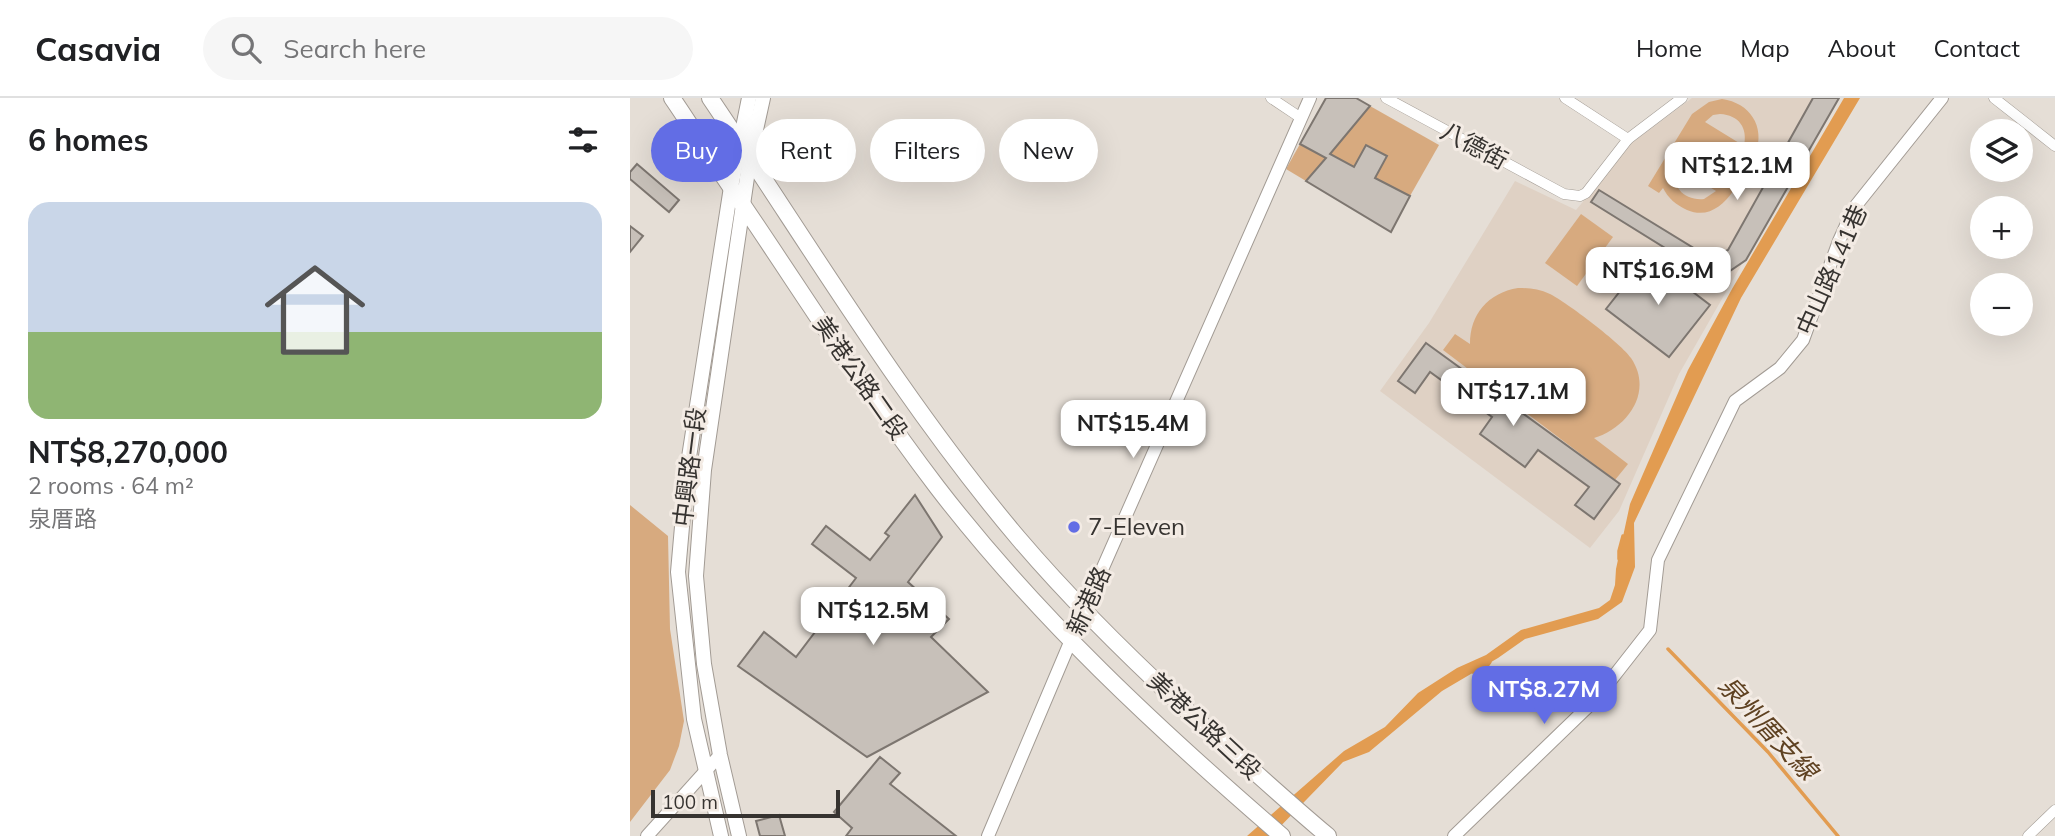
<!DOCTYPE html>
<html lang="en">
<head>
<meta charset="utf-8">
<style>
	:root { --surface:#fff; --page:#f6f6f6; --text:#202124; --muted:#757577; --line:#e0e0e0; --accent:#626de5 }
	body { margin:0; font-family:Mulish,"Noto Sans TC",sans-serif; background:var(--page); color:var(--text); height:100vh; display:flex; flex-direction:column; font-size:26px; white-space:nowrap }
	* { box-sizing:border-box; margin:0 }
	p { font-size:23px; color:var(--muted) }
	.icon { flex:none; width:38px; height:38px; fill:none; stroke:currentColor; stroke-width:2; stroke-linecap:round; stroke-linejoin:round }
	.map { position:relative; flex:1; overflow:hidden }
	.sheet { display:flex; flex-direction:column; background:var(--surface); width:630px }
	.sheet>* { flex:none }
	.guide { position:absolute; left:21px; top:21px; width:665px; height:63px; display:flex; gap:14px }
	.buttons { position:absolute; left:1340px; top:21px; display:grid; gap:14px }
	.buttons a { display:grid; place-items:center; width:63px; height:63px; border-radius:50%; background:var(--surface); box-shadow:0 7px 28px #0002; font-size:35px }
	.scale { position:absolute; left:21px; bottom:18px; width:189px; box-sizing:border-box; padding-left:7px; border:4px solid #363330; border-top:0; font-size:19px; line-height:24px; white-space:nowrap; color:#363330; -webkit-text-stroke:5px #f3ebe4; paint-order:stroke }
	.price { position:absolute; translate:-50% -60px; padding:0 16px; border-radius:14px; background:#fff; color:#222; font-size:23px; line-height:46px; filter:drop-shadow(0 2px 4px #0008) }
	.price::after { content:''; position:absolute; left:50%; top:42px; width:21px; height:16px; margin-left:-10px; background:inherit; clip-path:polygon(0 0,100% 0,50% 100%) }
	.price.active { background:var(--accent); color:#fff }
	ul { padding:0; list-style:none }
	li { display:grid; align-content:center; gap:14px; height:371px; padding:0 28px }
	li span { display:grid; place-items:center; height:217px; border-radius:21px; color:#555 }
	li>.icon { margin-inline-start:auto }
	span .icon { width:126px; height:126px; fill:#fffc; stroke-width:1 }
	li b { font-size:30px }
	h2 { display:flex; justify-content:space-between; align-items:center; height:84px; padding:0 28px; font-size:30px }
	.chip { padding:0 24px; border-radius:32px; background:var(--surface); box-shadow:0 7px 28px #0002; font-size:24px; line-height:63px }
	.chip.active { background:var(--accent); color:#fff }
	header { display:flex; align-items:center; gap:42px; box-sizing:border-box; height:98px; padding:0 35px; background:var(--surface); border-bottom:2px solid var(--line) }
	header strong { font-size:33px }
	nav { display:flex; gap:38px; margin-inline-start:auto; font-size:24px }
	.search { width:490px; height:63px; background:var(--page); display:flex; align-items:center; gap:18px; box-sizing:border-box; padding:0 24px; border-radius:38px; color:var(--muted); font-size:26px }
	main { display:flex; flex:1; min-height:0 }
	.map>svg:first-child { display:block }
	.built { fill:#dfd1c4 }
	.green { fill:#d7aa7f; fill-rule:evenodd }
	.water { fill:#e29c51 }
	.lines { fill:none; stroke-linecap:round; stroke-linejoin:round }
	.stream { stroke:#e29c51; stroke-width:3.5 }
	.building { fill:#c7c0b9; stroke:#7d7670; stroke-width:2 }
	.minor-casing { stroke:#a29b94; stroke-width:11 }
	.tertiary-casing { stroke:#a29b94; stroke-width:14 }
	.secondary-casing { stroke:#a29b94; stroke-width:16 }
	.primary-casing { stroke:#a29b94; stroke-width:18 }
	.minor { stroke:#fff; stroke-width:10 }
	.tertiary { stroke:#fff; stroke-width:12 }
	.secondary { stroke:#fff; stroke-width:14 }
	.primary { stroke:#fff; stroke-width:16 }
	.poi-dot { fill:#626de5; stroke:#f3ebe4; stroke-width:2.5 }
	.labels { text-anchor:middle; stroke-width:6; stroke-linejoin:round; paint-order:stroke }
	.street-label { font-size:24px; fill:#363330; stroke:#f3ebe4 }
	.poi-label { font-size:24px; fill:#363330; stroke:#f3ebe4; text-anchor:start }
	.water-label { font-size:26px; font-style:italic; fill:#5f4222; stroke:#f3ebe4 }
</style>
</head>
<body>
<header>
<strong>Casavia</strong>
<div class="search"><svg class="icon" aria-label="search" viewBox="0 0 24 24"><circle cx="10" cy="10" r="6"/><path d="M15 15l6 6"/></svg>Search here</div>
<nav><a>Home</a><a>Map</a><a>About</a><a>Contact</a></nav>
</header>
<main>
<section class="sheet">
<h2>6 homes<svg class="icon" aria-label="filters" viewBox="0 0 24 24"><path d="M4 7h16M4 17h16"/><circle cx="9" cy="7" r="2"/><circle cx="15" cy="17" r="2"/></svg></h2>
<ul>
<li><span style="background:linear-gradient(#c9d6e8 60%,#8fb573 0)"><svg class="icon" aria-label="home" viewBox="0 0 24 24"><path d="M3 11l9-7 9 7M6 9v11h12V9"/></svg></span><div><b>NT$8,270,000</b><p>2 rooms · 64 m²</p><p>泉厝路</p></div></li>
</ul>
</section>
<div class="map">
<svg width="1425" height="738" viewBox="0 0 1425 738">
	<rect width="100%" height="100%" fill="#e5ded6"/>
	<path class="built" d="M1062 0H1207L1049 276 989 413 960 450 750 293 799 225 885 83 946 112 1003 44Z"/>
	<g class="green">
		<path d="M1092 1C1120 5 1135 28 1126 55 1111 79 1093 127 1057 112 1046 107 1038 100 1033 90L1029 95 1018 88 1062 16 1079 4ZM1090 16C1109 17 1118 30 1114 48L1075 24 1083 17ZM1046 69H1047L1086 93 1074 101C1055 103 1040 89 1046 69Z"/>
		<path d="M740 8 809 47 780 98 700 56Z"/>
		<path d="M670 46 696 60 676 83 656 71Z"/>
		<path d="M951 116 983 139 947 188 915 165Z"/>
		<path d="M888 190C899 190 909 191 920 196 935 203 993 247 1001 260 1024 294 997 330 964 340L998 366 985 382 813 252 825 236 840 246C840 216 858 195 888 190Z"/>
		<path d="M0 407 38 438 40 531 54 623 49 648 40 672 0 724Z"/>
	</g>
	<path class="water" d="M1214 0H1230L1111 200 1004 425 1005 469 992 504 968 521 895 541 868 560 812 593 739 654 713 664 641 738H617L714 653 755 629 788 595 827 570 856 557 891 532 969 510 980 502 985 487 986 471 1000 406 1058 272 1102 191Z"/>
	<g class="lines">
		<g class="stream">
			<path d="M989 461V453L993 438"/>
			<path d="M1038 551 1138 654 1208 738"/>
			<path d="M843 574 857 568 860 564"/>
		</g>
	</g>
	<g class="building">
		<path d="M696 0H726L740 8 700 56 724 69 736 47 757 58 745 80 780 98 761 134 676 83 696 60 670 46Z"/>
		<path d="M1183 0H1209L1116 162 1100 173 1093 186 961 104 969 92 1080 160 1098 152Z"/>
		<path d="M7 66 49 102 39 114 0 81V74Z"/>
		<path d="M0 128 13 138 0 154Z"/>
		<path d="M1017 159 1080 207 1039 259 976 211Z"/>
		<path d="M796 245 990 386 964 421 945 407 959 389 908 352 895 369 850 336 862 319 800 274 785 295 768 283Z"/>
		<path d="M285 397 312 439 278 484 319 521 301 539 358 594 237 659 108 568 134 534 166 559 226 480 182 446 196 428 240 462 259 438 255 435Z"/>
		<path d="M250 659 270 675 260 686 326 738H216L222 730 204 714Z"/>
		<path d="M149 717 155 738H130L126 723Z"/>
	</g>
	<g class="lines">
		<defs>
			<g id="minor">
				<path d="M641 0 671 20"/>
				<path d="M756 0 934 96 950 98 956 95 998 41 1052 0"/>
				<path d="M935 0 998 41"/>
				<path d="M1364 0 1425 48"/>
				<path d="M1398 738 1425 712"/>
			</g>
			<g id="tertiary">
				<path d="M17 738 90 657"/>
				<path d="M358 738 441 542 680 0"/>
				<path d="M824 738 966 601 1020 532 1028 462 1105 303 1150 270 1173 242 1209 143 1224 110 1312 0"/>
			</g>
			<g id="secondary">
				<path d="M91 738 64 621 48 474 57 372 101 89 119 0"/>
				<path d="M109 738 90 657 74 566 66 478 74 372 120 59 133 0"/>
			</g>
			<g id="primary">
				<path d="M42 0C62 29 80 59 100 88 169 189 233 292 307 389 407 519 528 631 652 738"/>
				<path d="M80 0C181 149 273 304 389 441 440 501 495 555 552 608 600 652 648 696 698 738"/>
			</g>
		</defs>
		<use href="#minor" class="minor-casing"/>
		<use href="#tertiary" class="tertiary-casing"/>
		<use href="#secondary" class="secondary-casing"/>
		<use href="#primary" class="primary-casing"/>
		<use href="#minor" class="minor"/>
		<use href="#tertiary" class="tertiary"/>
		<use href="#secondary" class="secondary"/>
		<use href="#primary" class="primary"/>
	</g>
	<circle class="poi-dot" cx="444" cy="429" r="7"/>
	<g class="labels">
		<g class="street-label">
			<text transform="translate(844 48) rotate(28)" y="8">八德街</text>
			<text transform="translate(1202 172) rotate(-66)" y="8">中山路141巷</text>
			<text transform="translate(230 280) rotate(55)" y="8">美港公路二段</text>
			<text transform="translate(60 369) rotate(-83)" y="8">中興路一段</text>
			<text transform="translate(459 503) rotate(-66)" y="8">新港路</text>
			<text transform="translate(574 628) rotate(43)" y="8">美港公路三段</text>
		</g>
		<g class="poi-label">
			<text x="458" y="437">7-Eleven</text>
		</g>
		<g class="water-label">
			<text transform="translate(1138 630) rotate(47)" y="9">泉州厝支線</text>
		</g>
	</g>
</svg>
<div class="buttons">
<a><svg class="icon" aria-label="layers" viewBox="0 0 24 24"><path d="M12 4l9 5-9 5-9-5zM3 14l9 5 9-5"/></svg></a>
<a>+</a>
<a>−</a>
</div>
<div class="scale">100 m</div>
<b class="price" style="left:1107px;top:104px">NT$12.1M</b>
<b class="price" style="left:1028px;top:209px">NT$16.9M</b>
<b class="price" style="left:883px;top:330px">NT$17.1M</b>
<b class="price" style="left:503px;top:362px">NT$15.4M</b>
<b class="price" style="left:243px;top:549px">NT$12.5M</b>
<b class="price active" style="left:914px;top:628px">NT$8.27M</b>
<div class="guide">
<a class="chip active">Buy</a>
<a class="chip">Rent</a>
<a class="chip">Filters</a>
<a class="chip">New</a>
</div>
</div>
</main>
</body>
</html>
